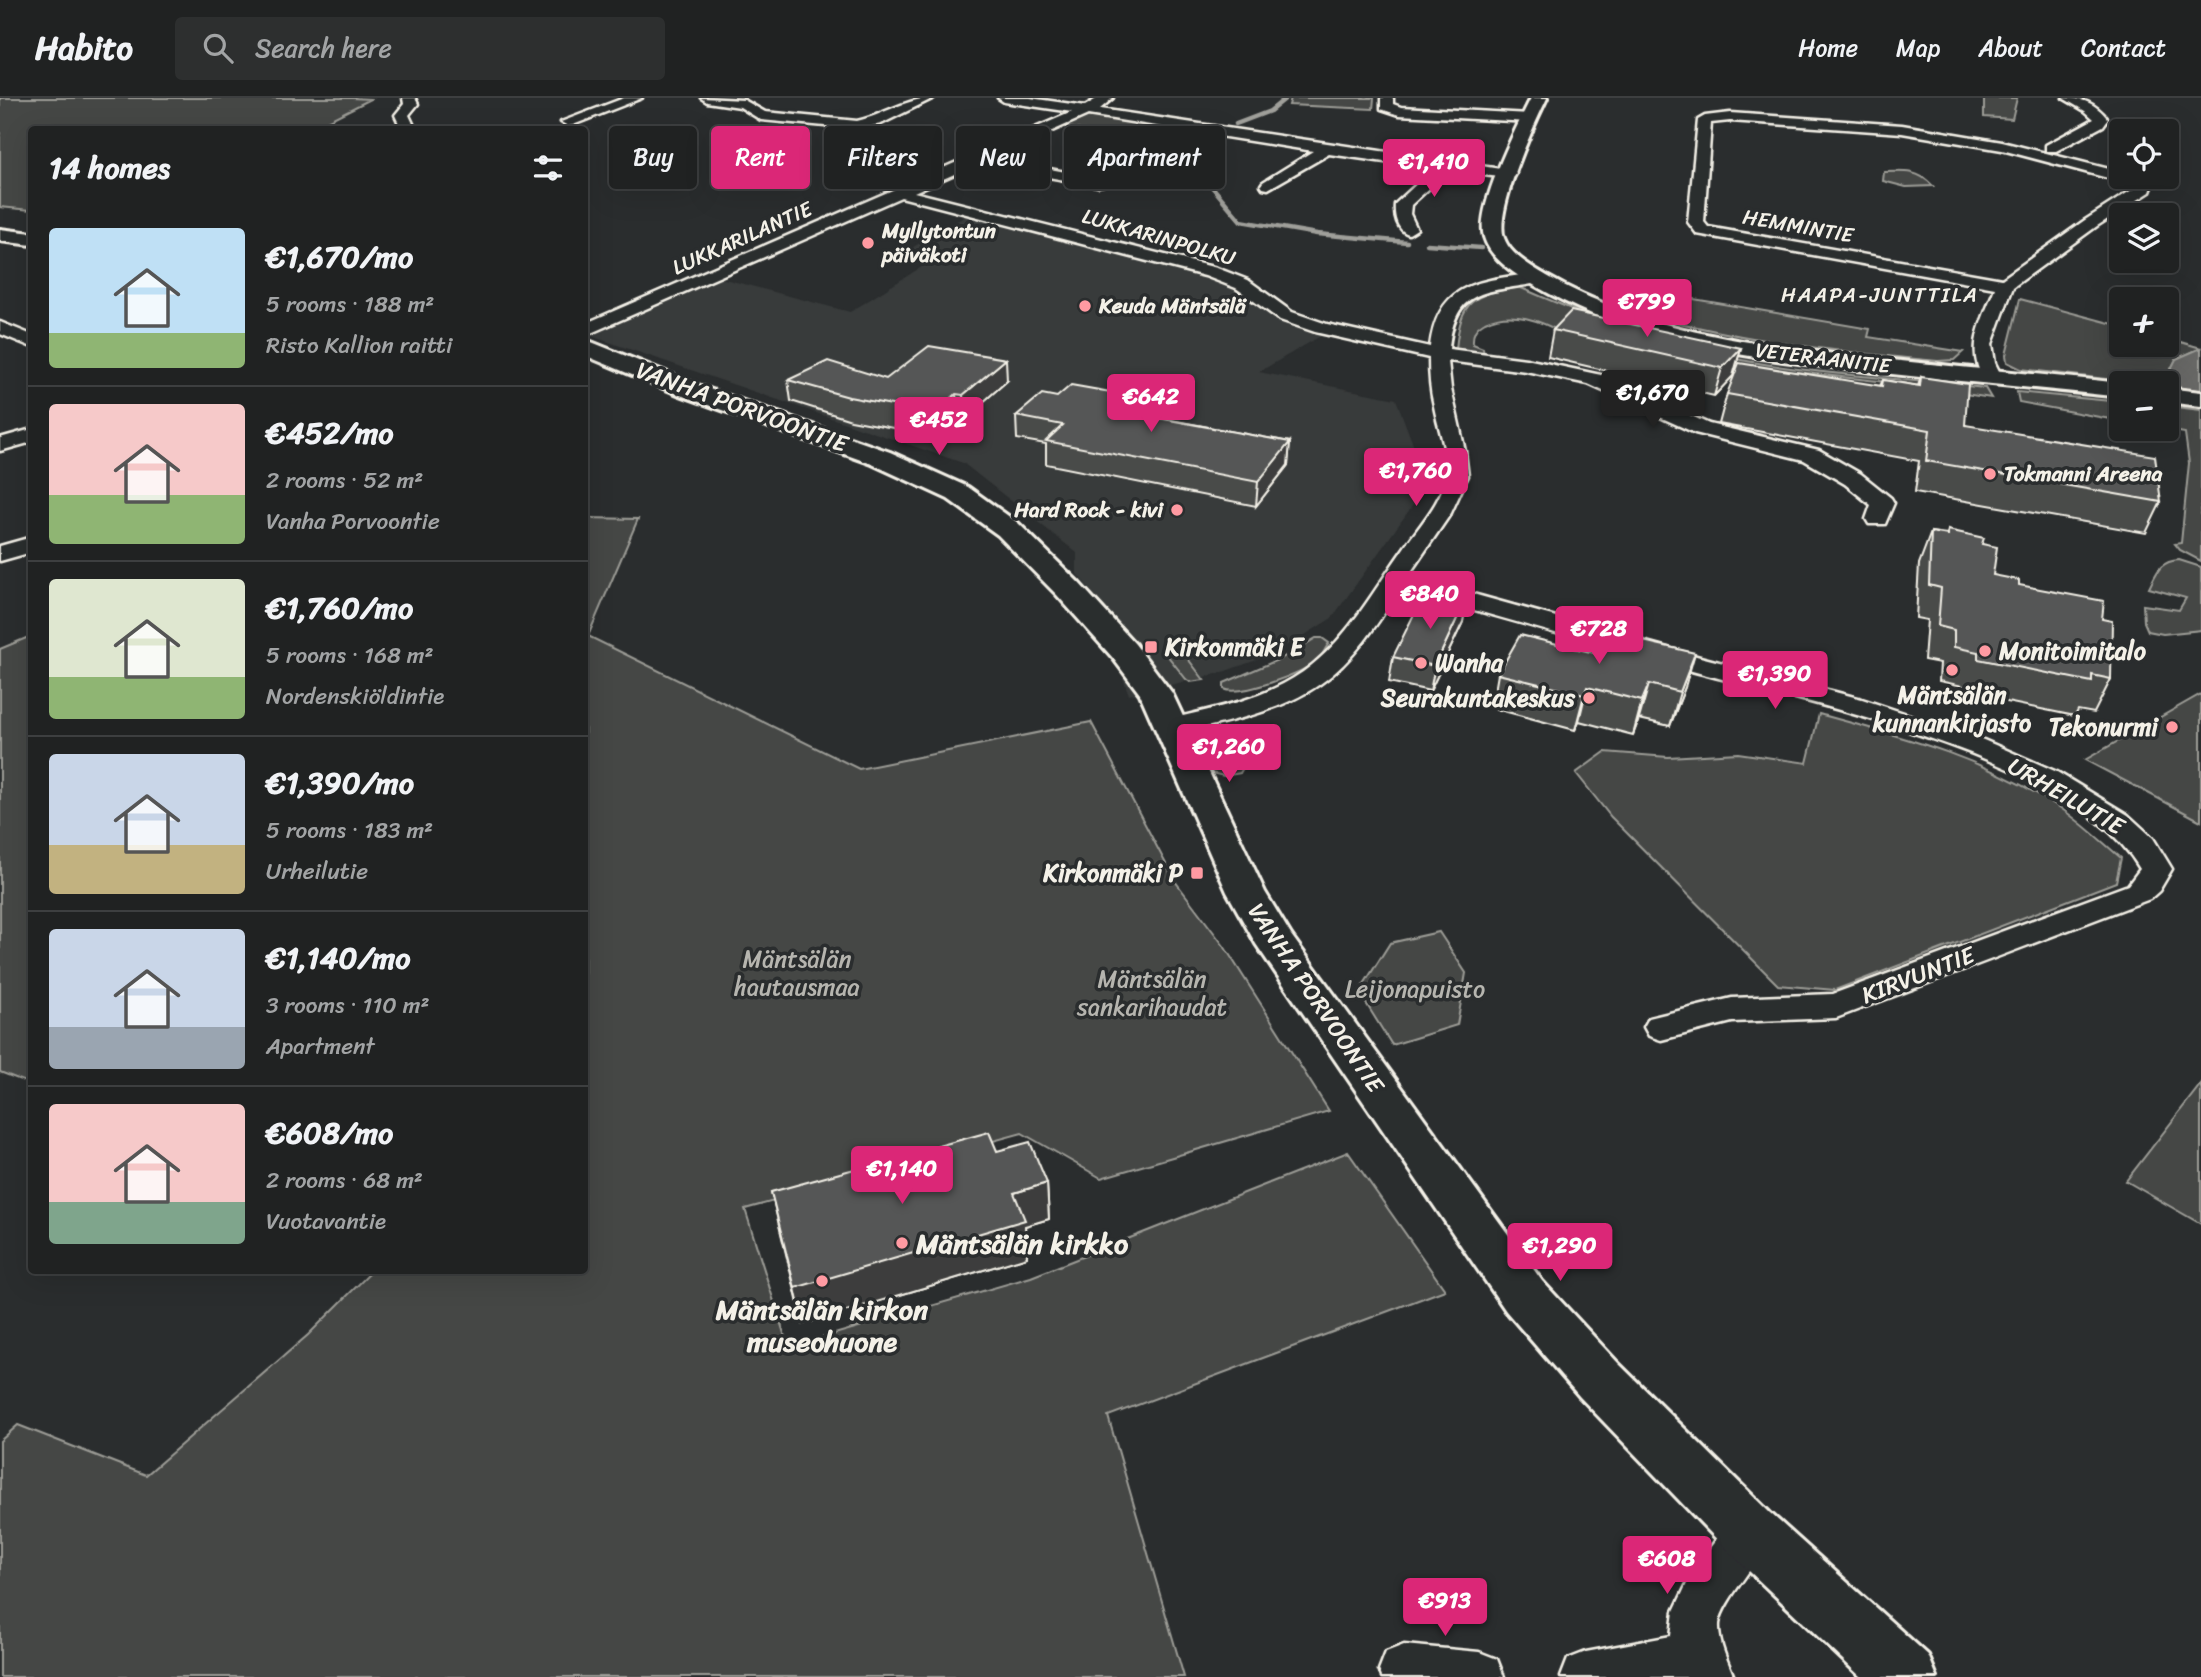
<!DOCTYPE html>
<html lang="en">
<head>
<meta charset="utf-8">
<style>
	:root { --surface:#202222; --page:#2d2f2f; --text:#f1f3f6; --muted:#a2a4a5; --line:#3d3f40; --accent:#db2777 }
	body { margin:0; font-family:Sriracha,sans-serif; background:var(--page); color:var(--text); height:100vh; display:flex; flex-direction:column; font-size:26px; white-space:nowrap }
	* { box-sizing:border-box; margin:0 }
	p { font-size:23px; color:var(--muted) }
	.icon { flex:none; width:38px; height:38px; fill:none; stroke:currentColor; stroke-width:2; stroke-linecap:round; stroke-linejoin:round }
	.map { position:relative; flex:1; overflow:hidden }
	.details { position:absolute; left:28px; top:28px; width:560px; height:1148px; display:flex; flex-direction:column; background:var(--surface); border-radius:7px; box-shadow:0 7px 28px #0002,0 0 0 2px var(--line) }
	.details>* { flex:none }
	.banner { position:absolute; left:609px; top:28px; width:665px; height:63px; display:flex; gap:14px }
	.controls { position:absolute; left:2109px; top:21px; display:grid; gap:14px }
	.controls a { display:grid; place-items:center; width:70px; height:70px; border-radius:7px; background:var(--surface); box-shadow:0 7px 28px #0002,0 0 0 2px var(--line); font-size:35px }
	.price { position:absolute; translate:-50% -60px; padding:0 16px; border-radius:7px; background:var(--accent); color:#fff; font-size:23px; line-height:46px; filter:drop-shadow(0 2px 4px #0008) }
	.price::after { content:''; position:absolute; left:50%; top:42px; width:21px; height:16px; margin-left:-10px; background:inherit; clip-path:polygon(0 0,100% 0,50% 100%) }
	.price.current { background:#222; color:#fff }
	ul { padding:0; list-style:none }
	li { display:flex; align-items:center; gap:21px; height:175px; padding:0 21px }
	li+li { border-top:2px solid var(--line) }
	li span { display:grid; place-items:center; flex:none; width:196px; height:140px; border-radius:7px; color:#555 }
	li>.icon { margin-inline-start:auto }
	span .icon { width:84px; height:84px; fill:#fffc; stroke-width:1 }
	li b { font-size:30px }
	h2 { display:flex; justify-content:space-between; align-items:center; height:84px; padding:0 21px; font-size:30px }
	.pill { padding:0 24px; border-radius:7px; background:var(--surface); box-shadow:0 7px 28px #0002,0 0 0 2px var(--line); font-size:24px; line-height:63px }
	.pill.current { background:var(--accent); color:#fff }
	header { display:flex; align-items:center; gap:42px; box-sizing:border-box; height:98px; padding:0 35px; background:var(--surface); border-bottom:2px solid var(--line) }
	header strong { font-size:33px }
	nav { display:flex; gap:38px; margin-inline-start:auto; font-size:24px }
	.search { width:490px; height:63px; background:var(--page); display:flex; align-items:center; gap:18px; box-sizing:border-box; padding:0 24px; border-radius:7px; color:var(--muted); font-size:26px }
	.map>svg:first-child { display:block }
	.built { fill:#373a3a }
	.green { fill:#444645; stroke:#9c9c96; stroke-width:2 }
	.water { fill:#676866; stroke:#9f9f9a; stroke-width:2 }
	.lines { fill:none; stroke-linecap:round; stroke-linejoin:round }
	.stream { stroke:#9f9f9a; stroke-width:4.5 }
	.minor-casing { stroke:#f4f1e8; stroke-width:5 }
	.major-casing { stroke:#f4f1e8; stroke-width:6 }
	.minor { fill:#2a2d2e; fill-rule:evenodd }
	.major { fill:#2a2d2e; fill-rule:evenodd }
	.wall { fill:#494b4a; stroke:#f4f1e8; stroke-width:2 }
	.shaded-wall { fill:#3c3d3c; stroke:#f4f1e8; stroke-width:2 }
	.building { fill:#555756; stroke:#f4f1e8; stroke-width:2 }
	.poi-dot { fill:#ff9aa2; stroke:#2a2d2e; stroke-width:2.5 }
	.labels { text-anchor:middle; stroke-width:7; stroke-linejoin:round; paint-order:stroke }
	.far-street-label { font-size:21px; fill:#f4f1e8; stroke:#2a2d2e }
	.far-poi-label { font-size:21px; font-weight:bold; fill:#f4f1e8; stroke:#2a2d2e; text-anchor:start }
	.far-neighbourhood-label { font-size:21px; letter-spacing:2px; fill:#f4f1e8; stroke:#2a2d2e }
	.street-label { font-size:24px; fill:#f4f1e8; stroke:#2a2d2e }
	.poi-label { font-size:24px; font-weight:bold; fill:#f4f1e8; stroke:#2a2d2e; text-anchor:start }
	.park-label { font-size:24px; fill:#b6b5af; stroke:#2a2d2e }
	.near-poi-label { font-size:28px; font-weight:bold; fill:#f4f1e8; stroke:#2a2d2e; text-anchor:start }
</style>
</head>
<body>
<header>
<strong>Habito</strong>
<div class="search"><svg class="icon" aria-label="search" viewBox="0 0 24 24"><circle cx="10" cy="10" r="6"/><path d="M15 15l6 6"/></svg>Search here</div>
<nav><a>Home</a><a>Map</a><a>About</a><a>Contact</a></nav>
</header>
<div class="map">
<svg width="2201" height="1579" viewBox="0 0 2201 1579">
	<rect width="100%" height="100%" fill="#2a2d2e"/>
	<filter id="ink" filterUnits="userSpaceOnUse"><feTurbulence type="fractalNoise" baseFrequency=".0143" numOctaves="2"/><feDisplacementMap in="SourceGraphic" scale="14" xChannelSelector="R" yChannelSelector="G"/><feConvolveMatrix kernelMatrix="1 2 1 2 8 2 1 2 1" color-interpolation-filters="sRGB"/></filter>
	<g filter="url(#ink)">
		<path class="built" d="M967 117 1218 181 1282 219 1324 236 1259 274 1396 301 1428 386 1332 520 1297 542 1254 563 1220 575 1129 597 1094 497 1077 476V455L963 365 588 237 661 191 702 175 850 214 923 168 893 161Z"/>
		<g class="green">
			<path d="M0 0H352L371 1 311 31 32 32 31 112 0 109Z"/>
			<path d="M1291 0H1374L1373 11 1289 7Z"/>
			<path d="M1984 0H2017L2012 21 1984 19Z"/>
			<path d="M1108 17 1205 32 1164 63 1081 50 1106 37 1060 28 1079 19Z"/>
			<path d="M1884 74C1904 73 1919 72 1933 88L1906 89 1883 83Z"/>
			<path d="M1519 189C1578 215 1637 237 1700 253 1792 276 1891 279 1985 290L1991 300 1886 284 1743 268 1741 270 1715 271 1565 236C1541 223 1512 211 1485 224 1476 229 1472 235 1473 246L1483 250 1484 257 1460 254 1456 251C1461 201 1472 197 1519 189Z"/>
			<path d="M1658 195 1870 231 1868 239 1963 254 1954 262 1938 263C1833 253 1730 242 1629 211L1641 207Z"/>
			<path d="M2020 201 2121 228V247H2166L2167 240 2201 250 2176 261 2166 281 2171 289 2167 288 2166 285H2139L2021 271 2007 264 2006 257Z"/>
			<path d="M2017 294 2121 304V323L2019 304Z"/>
			<path d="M2167 308 2201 312V463L2180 452 2175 446 2181 445 2189 365 2185 335 2162 331H2166Z"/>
			<path d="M585 420 638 421 588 538 859 671 1091 624 1175 783 1224 848 1329 1013 1101 1080 1022 1035 745 1111 786 1242 807 1244 1031 1179 1348 1054 1445 1192 1108 1318 1184 1579H0V1343L18 1327 146 1377 308 1237 372 1173 584 1172Z"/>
			<path d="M2179 462 2201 469V532L2163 536 2148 533 2144 524 2143 507 2179 512 2186 500 2149 490C2157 474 2160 463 2179 462Z"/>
			<path d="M31 538V986L0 974V551Z"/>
			<path d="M1316 540H1322L1329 545C1325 550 1322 559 1317 563 1303 575 1240 599 1224 591V585L1282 560Z"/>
			<path d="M1173 549 1185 557 1204 582 1190 584 1186 581 1167 557Z"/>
			<path d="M2201 596V723L2085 662Z"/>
			<path d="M1819 616C1907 640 1981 659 2059 709 2081 724 2101 743 2121 760L2116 784 1835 892 1778 887 1611 719 1576 675 1605 654 1668 659 1738 655 1807 665Z"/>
			<path d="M1233 637 1242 640 1247 663 1240 675 1224 678 1211 675 1204 662 1210 649Z"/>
			<path d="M1439 834 1466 875 1457 927 1392 947 1359 894 1390 845Z"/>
			<path d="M2201 986V1126L2126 1083Z"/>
		</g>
		<path class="water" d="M2201 250V312L2171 289 2166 281 2176 261Z"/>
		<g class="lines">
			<g class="stream">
				<path d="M1236 26 1270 13 1286 0"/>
				<path d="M1217 36 1209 42 1203 78 1241 123 1317 136 1407 144"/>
				<path d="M1427 146 1481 150"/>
			</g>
			<defs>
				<g id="minor">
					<path d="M403 0H415L418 6 409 17 416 32H402L395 17 404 6Z"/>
					<path d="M624 0H642L573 27 568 28 561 24Z"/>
					<path d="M701 0 744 2 765 14 857 23C884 17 906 0 934 0L881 26 857 31 761 22 740 9 707 4Z"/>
					<path d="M998 0H1030L1085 8 1098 0H1113L1100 11 1514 73 1516 76 1514 79 1509 80 1448 73 1411 107 1410 116 1417 131 1409 136C1397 133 1394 117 1395 106L1433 71 1329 56 1268 91 1263 90 1261 87 1263 84 1313 53 1088 17 991 60 1098 80 1105 84 1103 87 1098 88 977 66 914 94 1217 170 1248 182 1292 214 1327 226 1430 249C1438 183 1480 183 1535 175L1541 176 1544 180 1541 184C1490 196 1455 185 1449 251L1526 261 1601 277 1709 326 1819 352 1861 376 1891 400 1894 405 1885 426H1869L1866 421 1871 407 1845 386 1804 362 1695 335 1588 286 1526 273 1448 263 1451 291 1465 353 1468 378 1451 415 1408 478 1700 559 1862 601 1979 640 2057 674 2128 717 2153 740 2172 771 2159 793 2150 801 1836 920 1732 924 1661 942 1649 938 1644 929 1649 920 1732 900 1833 896 2128 787 2140 771C2076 658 1802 604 1681 570 1588 544 1494 518 1400 491 1378 525 1354 563 1320 586 1277 616 1221 625 1172 637L1162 635 1158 629 1162 623C1209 611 1262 603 1303 574 1347 543 1373 493 1404 450 1418 429 1444 402 1446 376 1448 353 1438 330 1434 308 1430 292 1429 276 1429 260L1315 234 1280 222 1236 190 1205 178 901 99 584 238V226L1072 14 1004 4Z"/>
					<path d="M1381 0H1393V6L1401 9 1530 16 1537 20 1530 24 1399 17 1381 11Z"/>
					<path d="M2063 0C2083 0 2095 5 2108 21L2103 28 2056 53H2046V47L2094 21 2085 13Z"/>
					<path d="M1730 15 1902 27 2002 44 2121 74V79H2140L2153 86 2150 94 2097 128 2013 189 1992 246 1995 265 2002 279 1992 285 1985 283C1964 251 1983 222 1995 190L1697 136 1688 124 1698 22 1705 18ZM1730 23 1902 35 2002 52 2138 88 2085 122 2002 181 1708 129 1704 124 1711 25Z"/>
					<path d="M0 224 32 237V249L0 236Z"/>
					<path d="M32 331V344L0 353V340Z"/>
					<path d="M32 439V454L0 463V448Z"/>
					<path d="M1750 1412 1767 1419 1773 1435C1763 1460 1721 1504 1719 1526 1718 1544 1727 1562 1734 1579H1561L1568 1561 1586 1554 1671 1538 1674 1513 1693 1473 1733 1419Z"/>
					<path d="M1404 1547 1479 1554 1497 1561 1504 1579H1382L1379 1572 1386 1554Z"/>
				</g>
				<g id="major">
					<path d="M1531 0H1547C1534 27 1494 113 1504 140 1510 157 1532 169 1547 178 1646 235 1762 248 1873 260 1956 269 2038 276 2121 285V299C2038 290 1956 283 1873 274 1757 261 1634 247 1532 186 1514 176 1490 160 1484 139 1475 111 1517 28 1531 0Z"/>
					<path d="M0 131 32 135V147L0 143Z"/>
					<path d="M584 241 698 287 890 354 968 389 1018 425 1079 485 1135 546 1172 595 1265 794 1291 837 1542 1183 1618 1265 1770 1415 1928 1557 1937 1579H1861L1730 1455 1580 1299 1506 1213 1256 846 1227 794 1140 596 1113 560 1057 497 998 437 948 401 872 366 680 297 584 257Z"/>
					<path d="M2166 290 2201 294V308L2166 304Z"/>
				</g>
			</defs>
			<use href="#minor" class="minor-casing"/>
			<use href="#major" class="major-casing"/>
			<use href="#minor" class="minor"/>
			<use href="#major" class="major"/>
		</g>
		<g class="wall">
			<path d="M1553 232 1741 250 1733 278 1714 298 1548 259Z"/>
			<path d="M1921 279 1965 327 2161 404 2146 435 1915 394 1919 363 1719 326 1727 296 1880 288 1883 282 1918 288Z"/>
			<path d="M788 282 1007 283 965 320 958 318 941 333 936 332 930 337 851 322 791 303Z"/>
			<path d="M1016 318 1166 321 1290 344 1288 367 1256 408 1046 366V346L1017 341Z"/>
			<path d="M1948 432 1982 446 1993 477 2102 521 2111 581 2094 615 2078 612 2075 618 1963 595V588L1939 583 1940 565 1924 562 1927 522 1916 520 1919 466 1931 434 1947 436Z"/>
			<path d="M1467 499 1463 524 1430 593 1389 584 1393 559 1432 515Z"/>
			<path d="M1498 576 1685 589 1670 628 1639 621 1633 637 1579 623 1575 632 1492 610Z"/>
			<path d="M997 1053 1047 1085 1049 1121 1025 1128 1027 1159 803 1226 771 1094Z"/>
		</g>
		<g class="shaded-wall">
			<path d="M1741 250 1733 278 1714 298 1722 270Z"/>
			<path d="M1006 261 1007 283 965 320 963 297Z"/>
			<path d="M956 296 958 318 941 333 940 310Z"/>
			<path d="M1167 304 1166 327 1153 319Z"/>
			<path d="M934 309 936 332 930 337 929 314Z"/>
			<path d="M1290 344 1288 367 1256 408 1258 384Z"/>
			<path d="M1467 499 1463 524 1430 593 1435 568Z"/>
			<path d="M1695 555 1685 589 1670 628 1680 594Z"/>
			<path d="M1649 586 1639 621 1633 637 1642 603Z"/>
			<path d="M1587 589 1579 623 1575 632 1584 597Z"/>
			<path d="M1047 1085 1049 1121 1025 1128 1027 1159 803 1226 795 1190 1014 1095Z"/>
		</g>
		<g class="building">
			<path d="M1571 213 1741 250 1722 270 1553 232Z"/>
			<path d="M929 248 1006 261 963 297 956 296 940 310 934 309 929 314 849 299 788 282 828 263 886 281Z"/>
			<path d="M1739 265 1882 288 1883 282 1920 288 1921 279 1968 286 1965 327 2155 358 2161 404 1926 363 1930 332 1727 296Z"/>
			<path d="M1071 287 1167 304 1153 319 1290 344 1258 384 1046 343 1063 327 1016 318 1042 296 1057 299Z"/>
			<path d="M1948 432 1984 440 1982 446 1997 449 1993 477 2019 482V487L2104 503 2102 521 2112 523 2111 581 2092 577V584L1978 561V554L1954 549V532L1938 528 1941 490 1929 487 1931 434 1948 437Z"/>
			<path d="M1443 494 1467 499 1435 568 1393 559 1416 512 1432 515Z"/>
			<path d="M1613 536 1695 555 1680 594 1649 586 1642 603 1587 589 1584 597 1498 576 1520 537 1603 557Z"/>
			<path d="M989 1034 997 1053 1030 1044 1047 1085 1014 1095 1025 1122 795 1190 771 1094Z"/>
		</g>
	</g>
	<g class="poi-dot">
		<circle cx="868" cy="145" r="7"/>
		<circle cx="1085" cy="208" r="7"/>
		<circle cx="1990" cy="376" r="7"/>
		<circle cx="1177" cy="412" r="7"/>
		<rect x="1144" y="542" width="14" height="14" rx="3.5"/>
		<circle cx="1985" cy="553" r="7"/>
		<circle cx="1421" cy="565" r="7"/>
		<circle cx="1952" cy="572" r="7"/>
		<circle cx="1589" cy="600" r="7"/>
		<circle cx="2172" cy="629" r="7"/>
		<rect x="1190" y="768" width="14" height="14" rx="3.5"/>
		<circle cx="902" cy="1145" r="7"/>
		<circle cx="822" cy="1183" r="7"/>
	</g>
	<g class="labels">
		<g class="far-street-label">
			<text transform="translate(1798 128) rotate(10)" y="7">HEMMINTIE</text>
			<text transform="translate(1159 139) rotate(16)" y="7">LUKKARINPOLKU</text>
			<text transform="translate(742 140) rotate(-24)" y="7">LUKKARILANTIE</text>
			<text transform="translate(1823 260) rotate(7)" y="7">VETERAANITIE</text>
		</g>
		<g class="far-poi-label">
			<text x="882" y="140">Myllytontun<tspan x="882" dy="24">päiväkoti</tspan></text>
			<text x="1099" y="215">Keuda Mäntsälä</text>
			<text x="2004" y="383">Tokmanni Areena</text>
			<text x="1163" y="419" text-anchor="end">Hard Rock - kivi</text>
		</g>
		<g class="far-neighbourhood-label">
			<text x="1880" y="204">HAAPA-JUNTTILA</text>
		</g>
		<g class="street-label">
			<text transform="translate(742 309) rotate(20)" y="8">VANHA PORVOONTIE</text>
			<text transform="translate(2066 698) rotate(30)" y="8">URHEILUTIE</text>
			<text transform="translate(1918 877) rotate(-21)" y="8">KIRVUNTIE</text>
			<text transform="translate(1316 900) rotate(56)" y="8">VANHA PORVOONTIE</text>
		</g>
		<g class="poi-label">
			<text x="1165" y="557">Kirkonmäki E</text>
			<text x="1999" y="561">Monitoimitalo</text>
			<text x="1435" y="573">Wanha</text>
			<text x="1952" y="605" text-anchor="middle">Mäntsälän<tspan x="1952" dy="28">kunnankirjasto</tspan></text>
			<text x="1575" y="608" text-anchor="end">Seurakuntakeskus</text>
			<text x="2158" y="637" text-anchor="end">Tekonurmi</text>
			<text x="1183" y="783" text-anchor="end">Kirkonmäki P</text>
		</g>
		<g class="park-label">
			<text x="797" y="869">Mäntsälän<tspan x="797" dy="28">hautausmaa</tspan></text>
			<text x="1152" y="889">Mäntsälän<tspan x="1152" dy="28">sankarihaudat</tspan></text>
			<text x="1415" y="899">Leijonapuisto</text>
		</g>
		<g class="near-poi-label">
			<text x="916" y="1155">Mäntsälän kirkko</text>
			<text x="822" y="1221" text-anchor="middle">Mäntsälän kirkon<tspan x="822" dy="32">museohuone</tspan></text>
		</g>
	</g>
</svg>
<div class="controls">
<a><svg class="icon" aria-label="locate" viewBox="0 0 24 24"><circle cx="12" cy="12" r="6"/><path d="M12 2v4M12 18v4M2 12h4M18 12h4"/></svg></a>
<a><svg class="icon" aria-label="layers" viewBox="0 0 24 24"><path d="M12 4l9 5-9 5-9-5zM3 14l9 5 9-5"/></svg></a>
<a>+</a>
<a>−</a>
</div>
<b class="price" style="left:1434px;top:101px">€1,410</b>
<b class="price" style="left:1647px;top:241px">€799</b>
<b class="price current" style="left:1653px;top:332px">€1,670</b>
<b class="price" style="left:1151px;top:336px">€642</b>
<b class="price" style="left:939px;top:359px">€452</b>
<b class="price" style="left:1416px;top:410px">€1,760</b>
<b class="price" style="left:1430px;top:533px">€840</b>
<b class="price" style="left:1599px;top:568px">€728</b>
<b class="price" style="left:1775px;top:613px">€1,390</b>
<b class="price" style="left:1229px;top:686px">€1,260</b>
<b class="price" style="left:902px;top:1108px">€1,140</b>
<b class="price" style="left:1560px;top:1185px">€1,290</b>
<b class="price" style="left:1667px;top:1498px">€608</b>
<b class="price" style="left:1445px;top:1540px">€913</b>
<div class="banner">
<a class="pill">Buy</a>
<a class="pill current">Rent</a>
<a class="pill">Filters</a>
<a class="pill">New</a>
<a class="pill">Apartment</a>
</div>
<section class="details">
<h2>14 homes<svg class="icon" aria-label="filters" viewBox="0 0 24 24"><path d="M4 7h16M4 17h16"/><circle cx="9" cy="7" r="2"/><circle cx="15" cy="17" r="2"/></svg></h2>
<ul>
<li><span style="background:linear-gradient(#bfe0f5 75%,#8fb573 0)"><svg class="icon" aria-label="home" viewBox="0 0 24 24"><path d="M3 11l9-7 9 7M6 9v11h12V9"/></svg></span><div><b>€1,670/mo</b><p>5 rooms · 188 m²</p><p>Risto Kallion raitti</p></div></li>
<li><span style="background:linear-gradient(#f6c9c9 65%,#8fb573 0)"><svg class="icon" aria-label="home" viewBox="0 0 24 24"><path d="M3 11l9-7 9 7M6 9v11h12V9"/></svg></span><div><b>€452/mo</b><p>2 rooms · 52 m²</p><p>Vanha Porvoontie</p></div></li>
<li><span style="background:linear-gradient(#dfe7d0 70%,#8fb573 0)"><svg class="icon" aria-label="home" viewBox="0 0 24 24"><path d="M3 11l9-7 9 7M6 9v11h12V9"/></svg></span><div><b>€1,760/mo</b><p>5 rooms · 168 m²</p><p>Nordenskiöldintie</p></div></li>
<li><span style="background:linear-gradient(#c9d6e8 65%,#c2b280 0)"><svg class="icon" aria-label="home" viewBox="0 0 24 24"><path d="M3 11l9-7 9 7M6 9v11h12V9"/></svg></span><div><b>€1,390/mo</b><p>5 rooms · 183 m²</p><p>Urheilutie</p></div></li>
<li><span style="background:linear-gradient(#c9d6e8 70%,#9aa5b1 0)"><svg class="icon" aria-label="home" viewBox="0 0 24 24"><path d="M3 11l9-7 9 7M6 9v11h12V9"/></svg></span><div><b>€1,140/mo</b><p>3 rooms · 110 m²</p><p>Apartment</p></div></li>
<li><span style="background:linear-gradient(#f6c9c9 70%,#7fa58c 0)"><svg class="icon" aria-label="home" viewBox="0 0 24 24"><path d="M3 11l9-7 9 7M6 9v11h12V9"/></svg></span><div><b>€608/mo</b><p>2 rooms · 68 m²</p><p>Vuotavantie</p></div></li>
</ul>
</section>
</div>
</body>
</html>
